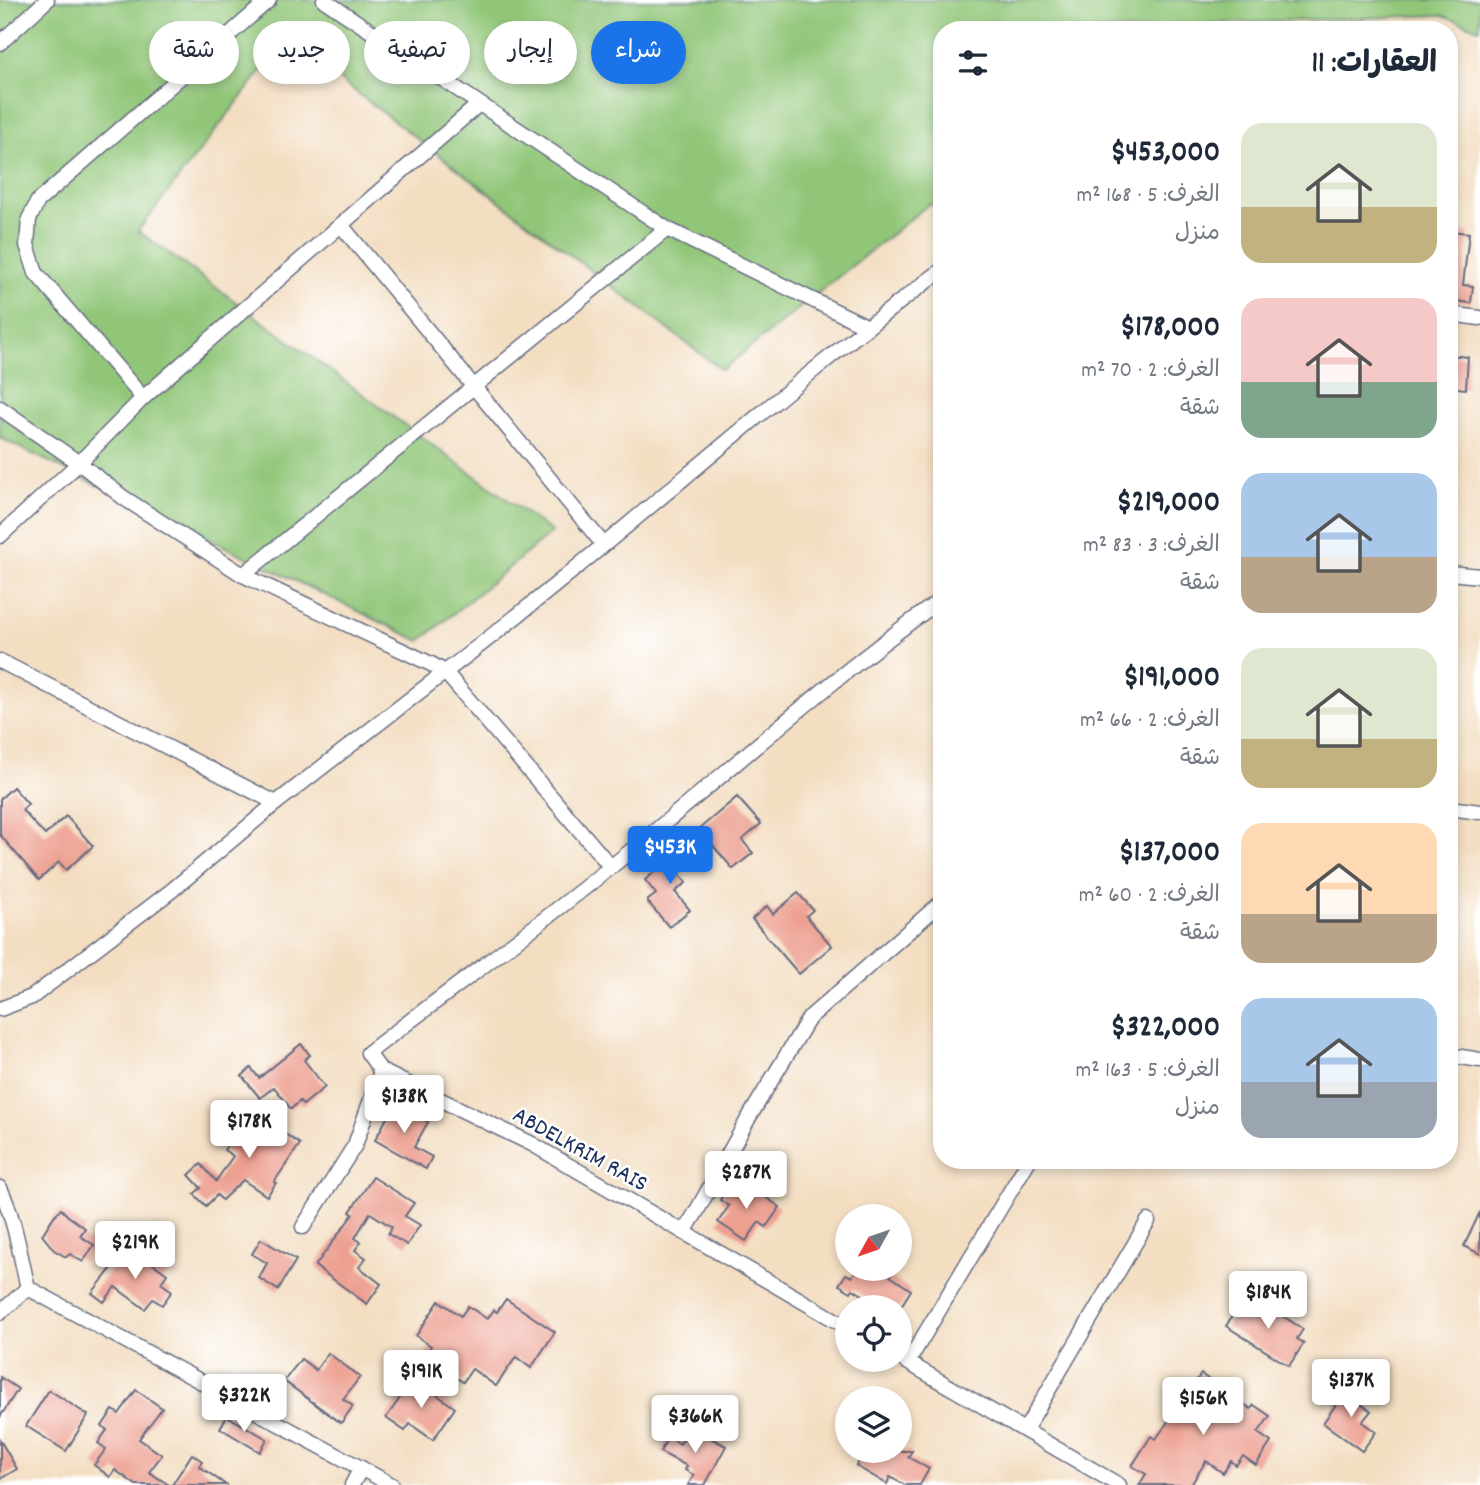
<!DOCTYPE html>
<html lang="ar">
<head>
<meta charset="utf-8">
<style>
	:root { --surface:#fff; --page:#f2f2f3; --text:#1f2937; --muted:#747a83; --accent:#1a73e8 }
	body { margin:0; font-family:Dekko,"Playpen Sans Arabic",sans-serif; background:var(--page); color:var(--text); direction:rtl; height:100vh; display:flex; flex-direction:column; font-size:26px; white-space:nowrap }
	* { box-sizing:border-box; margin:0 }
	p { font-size:23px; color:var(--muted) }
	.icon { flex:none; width:38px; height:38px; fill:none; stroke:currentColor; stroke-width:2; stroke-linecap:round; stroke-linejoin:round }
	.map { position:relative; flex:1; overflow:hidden; direction:ltr }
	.sheet { position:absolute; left:933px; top:21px; width:525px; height:1148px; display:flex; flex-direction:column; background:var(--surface); border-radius:28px; box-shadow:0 4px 10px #0003; direction:rtl }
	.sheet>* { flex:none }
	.top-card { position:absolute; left:21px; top:21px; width:665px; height:63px; direction:rtl; display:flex; gap:14px }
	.needle { width:46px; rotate:230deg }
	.controls { position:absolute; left:835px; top:1204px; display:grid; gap:14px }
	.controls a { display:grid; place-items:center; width:77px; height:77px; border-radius:50%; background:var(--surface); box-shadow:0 4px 10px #0003; font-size:35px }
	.price { position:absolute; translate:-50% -60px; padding:0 16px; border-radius:7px; background:#fff; color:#222; font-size:23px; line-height:46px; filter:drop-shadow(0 2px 4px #0008) }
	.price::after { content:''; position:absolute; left:50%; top:42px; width:21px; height:16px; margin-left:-10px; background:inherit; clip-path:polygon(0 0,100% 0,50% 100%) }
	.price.current { background:var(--accent); color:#fff }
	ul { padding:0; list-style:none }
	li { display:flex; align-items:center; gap:21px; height:175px; padding:0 21px }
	li span { display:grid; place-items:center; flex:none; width:196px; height:140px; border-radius:21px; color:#555 }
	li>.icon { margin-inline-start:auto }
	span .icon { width:84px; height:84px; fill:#fffc; stroke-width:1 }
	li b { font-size:30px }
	h2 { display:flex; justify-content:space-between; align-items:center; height:84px; padding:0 21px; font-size:30px }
	.pill { padding:0 24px; border-radius:32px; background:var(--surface); box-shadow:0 4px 10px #0003; font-size:24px; line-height:63px }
	.pill.current { background:var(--accent); color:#fff }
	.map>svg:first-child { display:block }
	.green { fill:#91c678; stroke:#567a6b; stroke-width:2 }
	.building { fill:#ed9f90 }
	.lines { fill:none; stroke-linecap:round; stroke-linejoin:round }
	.minor-casing { stroke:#676c81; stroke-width:17 }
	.minor { stroke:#fff; stroke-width:14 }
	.labels { text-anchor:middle; stroke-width:5; stroke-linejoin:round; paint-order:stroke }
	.street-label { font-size:24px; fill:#1b2f5e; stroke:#fff }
</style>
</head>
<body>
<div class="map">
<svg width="1480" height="1485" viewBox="0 0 1480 1485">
	<rect width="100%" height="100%" fill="#fff"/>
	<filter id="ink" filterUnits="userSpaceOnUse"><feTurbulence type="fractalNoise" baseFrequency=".0143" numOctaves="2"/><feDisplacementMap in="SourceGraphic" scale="14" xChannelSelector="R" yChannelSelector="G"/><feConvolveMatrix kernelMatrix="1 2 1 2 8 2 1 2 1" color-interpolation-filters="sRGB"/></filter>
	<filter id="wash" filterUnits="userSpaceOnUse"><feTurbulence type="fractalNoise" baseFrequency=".00686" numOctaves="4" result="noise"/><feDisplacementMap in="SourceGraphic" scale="28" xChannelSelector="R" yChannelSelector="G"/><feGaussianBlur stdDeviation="1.57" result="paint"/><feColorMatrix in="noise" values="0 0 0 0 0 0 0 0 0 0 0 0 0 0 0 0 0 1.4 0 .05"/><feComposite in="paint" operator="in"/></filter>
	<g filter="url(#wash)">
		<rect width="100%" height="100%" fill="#f3dec2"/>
		<path class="green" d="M0 0H1480V29L1442 15 1203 24V30H942L941 205 929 204 722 370 286 39 138 231 552 532 420 641 0 438Z"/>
		<g id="blocks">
			<g class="building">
				<path d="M1449 231 1469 233 1463 285 1473 286 1471 303 1449 300Z"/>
				<path d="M1449 355 1468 357 1466 389 1449 387Z"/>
				<path d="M13 787 28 804 22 810 45 835 66 816 93 846 66 870 59 862 39 880 0 835V799Z"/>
				<path d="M737 797 761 824 742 840 753 853 733 869 699 829Z"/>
				<path d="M680 844 694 861 679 873 686 883 675 892 690 910 669 927 647 901 656 894 645 880 658 869 655 865Z"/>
				<path d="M798 893 813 910 806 916 832 946 799 974 752 919 767 906 773 914Z"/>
				<path d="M301 1044 310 1055 304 1060 325 1087 303 1105 300 1101 291 1109 274 1087 260 1098 242 1076 251 1068 259 1078Z"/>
				<path d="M395 1103 428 1122 414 1147 432 1157 426 1169 375 1140Z"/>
				<path d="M251 1111 300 1144 274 1182 276 1183 267 1196 243 1180 222 1200 217 1195 206 1206 194 1194 201 1188 189 1175 201 1164 216 1181 233 1156 224 1150Z"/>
				<path d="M373 1177 414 1203 405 1216 420 1225 407 1245 388 1234 392 1227 370 1213 355 1238 361 1242 355 1250 366 1258 359 1267 381 1284 367 1304 315 1266 353 1214 350 1212Z"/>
				<path d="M731 1183 747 1194 752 1188 780 1207 766 1227 759 1222 746 1241 718 1222 729 1206 720 1200Z"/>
				<path d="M61 1209 68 1216 85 1228 80 1236 94 1245 83 1262 70 1254 66 1257 54 1250 42 1235 54 1216Z"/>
				<path d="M1480 1212V1254L1464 1246Z"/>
				<path d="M261 1239 296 1260 278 1290 259 1278 267 1263 252 1254Z"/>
				<path d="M130 1247 167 1274 161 1283 172 1291 162 1305 153 1299 145 1309 115 1287 104 1302 92 1293 115 1264 117 1265Z"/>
				<path d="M857 1269H894L890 1276 911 1290 900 1308 893 1307 883 1301 880 1306 853 1289 851 1292 839 1285 846 1274 852 1277Z"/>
				<path d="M1255 1298 1303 1329 1297 1339 1304 1343 1289 1366 1226 1326 1239 1305 1247 1310Z"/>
				<path d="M506 1299 555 1332 531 1368 516 1357 496 1386 472 1369 463 1382 424 1356 431 1346 416 1336 439 1301 461 1316 468 1306 487 1319 494 1310 497 1312Z"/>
				<path d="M328 1353 360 1377 343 1399 353 1406 341 1423 284 1381 301 1359 316 1370Z"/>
				<path d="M1201 1374 1251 1409 1254 1405 1270 1416 1258 1433 1271 1442 1256 1465 1243 1456 1236 1465 1231 1461 1223 1473 1206 1461 1191 1485H1139L1146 1474 1132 1466 1151 1436 1156 1439Z"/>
				<path d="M0 1377 18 1389 0 1417Z"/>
				<path d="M414 1378 455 1408 433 1440 410 1424 405 1431 386 1418Z"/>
				<path d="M1349 1386 1366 1398 1361 1404 1371 1411 1362 1422 1376 1432 1362 1451 1323 1423Z"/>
				<path d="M49 1390 88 1415 66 1451 26 1426Z"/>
				<path d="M136 1390 162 1408 139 1439 162 1455 149 1472 169 1485H136L115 1470 110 1477 94 1465 106 1449 98 1443 107 1430 102 1426 113 1410 119 1414Z"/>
				<path d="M227 1416 267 1439 260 1452 220 1428Z"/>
				<path d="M690 1427 726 1446 705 1485H688L694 1475 685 1470 687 1466 660 1452 668 1437 680 1444Z"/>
				<path d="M0 1440 17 1469 0 1479Z"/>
				<path d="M865 1451 876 1457 880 1451H912L908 1457 929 1469 920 1485H905L890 1477 887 1484 856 1466Z"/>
				<path d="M192 1454 202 1461 199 1466 226 1485H172Z"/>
			</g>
		</g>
	</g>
	<g filter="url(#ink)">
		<use href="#blocks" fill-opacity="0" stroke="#676c81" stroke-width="2"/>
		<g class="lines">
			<defs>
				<g id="minor">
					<path d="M324 0 667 229 868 327"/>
					<path d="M0 43 47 0"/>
					<path d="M341 225 603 544"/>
					<path d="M1449 314 1480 318"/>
					<path d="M143 398 36 273 27 245 29 219 38 201 269 0"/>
					<path d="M0 408 79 463 124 498 243 575 431 664 445 672C615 543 771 397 942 270"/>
					<path d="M0 536 79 463 143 398 479 104"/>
					<path d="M1449 573 1480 576"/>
					<path d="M243 575 667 229"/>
					<path d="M0 661 276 803"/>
					<path d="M1449 808 1480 812"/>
					<path d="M0 1009 32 997 171 891 276 803 445 672 611 867"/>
					<path d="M1449 1055 1480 1060"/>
					<path d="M0 1188C15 1219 20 1255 28 1288L392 1485"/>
					<path d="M303 1227 355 1145 381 1071"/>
					<path d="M684 1232 695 1214 748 1119 809 1018 942 902"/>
					<path d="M0 1313 28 1288"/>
					<path d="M847 1327 532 1144 381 1071 368 1053C450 990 533 930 612 866 722 778 827 681 942 599"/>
					<path d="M900 1358 1119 1485"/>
					<path d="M908 1362 1029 1160"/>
					<path d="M1025 1430 1148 1221"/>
					<path d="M352 1485 361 1468"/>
				</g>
			</defs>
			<use href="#minor" class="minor-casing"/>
			<use href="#minor" class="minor"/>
		</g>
	</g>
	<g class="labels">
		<g class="street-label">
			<text transform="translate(581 1148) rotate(29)" y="8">ABDELKRIM RAIS</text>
		</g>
	</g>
</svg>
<div class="controls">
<a><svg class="needle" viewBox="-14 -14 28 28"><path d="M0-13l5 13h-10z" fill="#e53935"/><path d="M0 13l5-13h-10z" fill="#747a83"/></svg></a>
<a><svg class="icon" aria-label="locate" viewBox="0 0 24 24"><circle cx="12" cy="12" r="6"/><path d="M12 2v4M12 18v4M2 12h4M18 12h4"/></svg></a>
<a><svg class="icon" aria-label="layers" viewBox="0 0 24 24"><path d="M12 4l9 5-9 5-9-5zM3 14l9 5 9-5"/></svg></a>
</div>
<b class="price current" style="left:670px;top:886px">$453K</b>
<b class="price" style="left:404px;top:1135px">$138K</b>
<b class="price" style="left:249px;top:1160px">$178K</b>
<b class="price" style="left:746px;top:1211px">$287K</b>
<b class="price" style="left:135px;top:1281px">$219K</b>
<b class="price" style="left:1268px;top:1331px">$184K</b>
<b class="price" style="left:421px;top:1410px">$191K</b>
<b class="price" style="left:1351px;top:1419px">$137K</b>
<b class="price" style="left:244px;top:1434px">$322K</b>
<b class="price" style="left:1203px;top:1437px">$156K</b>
<b class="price" style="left:695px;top:1455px">$366K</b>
<div class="top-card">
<a class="pill current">شراء</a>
<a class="pill">إيجار</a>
<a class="pill">تصفية</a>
<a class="pill">جديد</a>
<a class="pill">شقة</a>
</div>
<section class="sheet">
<h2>العقارات: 11<svg class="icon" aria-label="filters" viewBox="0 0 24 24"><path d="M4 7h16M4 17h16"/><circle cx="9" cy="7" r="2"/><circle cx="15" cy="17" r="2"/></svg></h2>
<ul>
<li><span style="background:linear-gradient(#dfe7d0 60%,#c2b280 0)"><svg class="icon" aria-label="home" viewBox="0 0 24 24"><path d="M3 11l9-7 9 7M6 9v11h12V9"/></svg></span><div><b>$453,000</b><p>الغرف: 5 · 168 m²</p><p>منزل</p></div></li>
<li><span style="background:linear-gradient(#f6c9c9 60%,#7fa58c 0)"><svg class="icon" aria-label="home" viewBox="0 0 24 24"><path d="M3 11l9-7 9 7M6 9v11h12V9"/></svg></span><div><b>$178,000</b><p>الغرف: 2 · 70 m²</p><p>شقة</p></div></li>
<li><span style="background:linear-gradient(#a9c7e8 60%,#b9a48a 0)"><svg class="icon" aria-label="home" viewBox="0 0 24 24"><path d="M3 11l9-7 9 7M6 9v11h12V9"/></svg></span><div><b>$219,000</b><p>الغرف: 3 · 83 m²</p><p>شقة</p></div></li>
<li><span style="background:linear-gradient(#dfe7d0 65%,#c2b280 0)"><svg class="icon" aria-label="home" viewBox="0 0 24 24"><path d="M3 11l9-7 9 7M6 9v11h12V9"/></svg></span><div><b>$191,000</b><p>الغرف: 2 · 66 m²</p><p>شقة</p></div></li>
<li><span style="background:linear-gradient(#ffd9b3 65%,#b9a48a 0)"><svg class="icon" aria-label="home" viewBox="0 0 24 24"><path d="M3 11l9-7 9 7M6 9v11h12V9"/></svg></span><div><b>$137,000</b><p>الغرف: 2 · 60 m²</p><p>شقة</p></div></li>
<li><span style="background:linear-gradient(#a9c7e8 60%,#9aa5b1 0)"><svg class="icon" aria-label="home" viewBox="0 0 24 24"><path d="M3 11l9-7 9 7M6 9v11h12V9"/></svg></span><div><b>$322,000</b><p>الغرف: 5 · 163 m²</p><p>منزل</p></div></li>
</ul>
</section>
</div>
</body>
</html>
